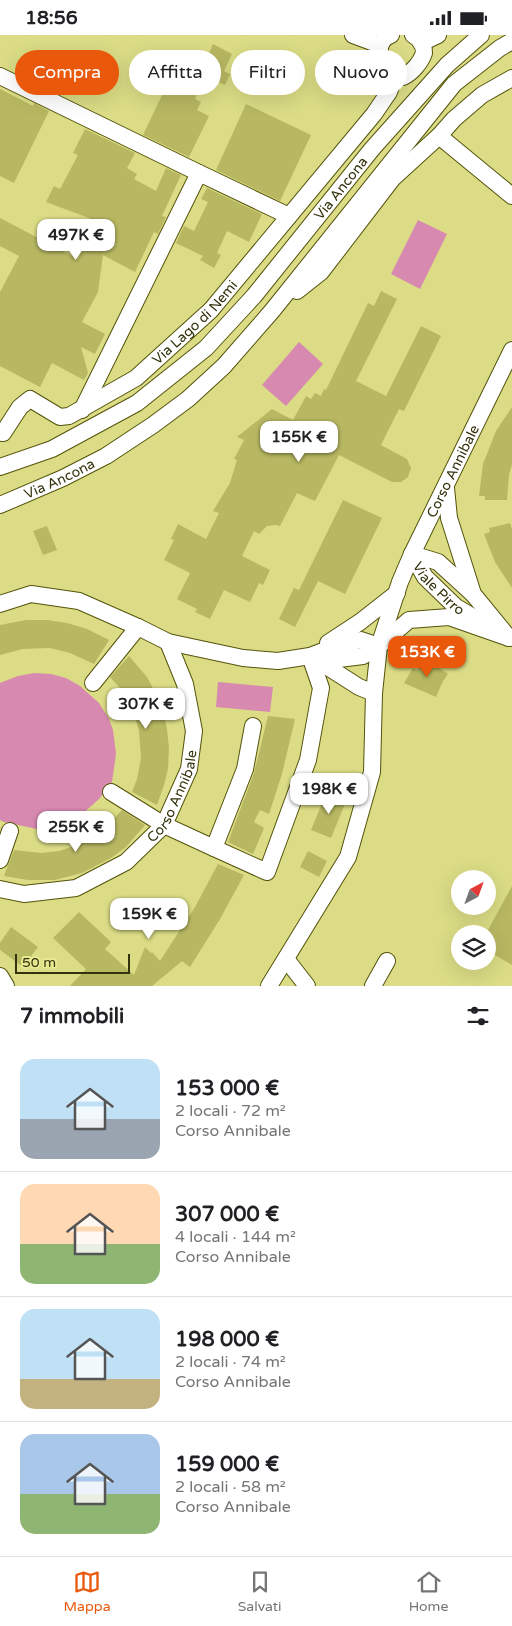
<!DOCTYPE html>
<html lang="it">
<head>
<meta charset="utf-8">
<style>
	:root { --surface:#fff; --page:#f2f2f2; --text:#202124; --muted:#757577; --line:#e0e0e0; --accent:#ea580c }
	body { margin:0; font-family:"Varela Round",sans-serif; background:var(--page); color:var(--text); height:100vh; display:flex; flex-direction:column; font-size:19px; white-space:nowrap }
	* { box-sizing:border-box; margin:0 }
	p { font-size:16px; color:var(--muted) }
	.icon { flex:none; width:28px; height:28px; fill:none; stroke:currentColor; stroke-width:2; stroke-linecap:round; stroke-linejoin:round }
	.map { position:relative; height:951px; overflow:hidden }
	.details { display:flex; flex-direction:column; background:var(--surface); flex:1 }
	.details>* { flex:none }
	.top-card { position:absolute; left:15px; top:15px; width:482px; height:45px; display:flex; gap:10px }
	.needle { width:32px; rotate:41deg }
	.fabs { position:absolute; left:451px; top:835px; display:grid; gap:10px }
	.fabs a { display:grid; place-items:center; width:45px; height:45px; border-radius:50%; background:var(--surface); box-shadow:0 5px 20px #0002; font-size:25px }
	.scale { position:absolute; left:15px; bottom:12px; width:115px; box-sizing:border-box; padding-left:5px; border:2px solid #32320d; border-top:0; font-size:14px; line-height:18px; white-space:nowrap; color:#32320d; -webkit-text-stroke:4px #e9e992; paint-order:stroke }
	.price { position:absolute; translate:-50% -42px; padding:0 11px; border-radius:10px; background:#fff; color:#222; font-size:16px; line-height:32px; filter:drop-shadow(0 1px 2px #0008) }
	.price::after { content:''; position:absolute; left:50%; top:30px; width:15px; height:11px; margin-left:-8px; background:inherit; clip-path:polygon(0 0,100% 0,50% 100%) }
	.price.on { background:var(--accent); color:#fff }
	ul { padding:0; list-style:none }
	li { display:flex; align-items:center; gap:15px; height:125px; padding:0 20px }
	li+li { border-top:1px solid var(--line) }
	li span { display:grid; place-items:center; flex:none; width:140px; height:100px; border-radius:15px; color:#555 }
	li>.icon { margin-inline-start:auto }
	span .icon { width:60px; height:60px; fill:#fffc; stroke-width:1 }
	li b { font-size:21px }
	h2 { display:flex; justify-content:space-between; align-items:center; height:60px; padding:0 20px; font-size:21px }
	.pill { padding:0 18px; border-radius:22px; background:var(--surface); box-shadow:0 5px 20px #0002; font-size:18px; line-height:45px }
	.pill.on { background:var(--accent); color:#fff }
	.status { display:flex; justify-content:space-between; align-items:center; height:35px; padding:0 25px; background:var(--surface); direction:ltr }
	.status svg { height:14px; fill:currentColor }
	.tabs { display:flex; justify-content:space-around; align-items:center; height:70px; border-top:1px solid var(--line); background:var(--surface); font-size:14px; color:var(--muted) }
	.tabs a { display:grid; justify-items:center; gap:2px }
	.tabs .on { color:var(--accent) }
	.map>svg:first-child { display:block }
	.green { fill:#d789b0 }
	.building { fill:#b8b862 }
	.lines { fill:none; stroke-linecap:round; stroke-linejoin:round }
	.minor-casing { stroke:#54530c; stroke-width:18 }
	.minor { stroke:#fff; stroke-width:16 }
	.labels { text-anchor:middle; stroke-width:4.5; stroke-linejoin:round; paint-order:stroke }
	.street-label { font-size:14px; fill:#32320d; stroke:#e9e992 }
</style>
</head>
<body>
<div class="status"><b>18:56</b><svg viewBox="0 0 49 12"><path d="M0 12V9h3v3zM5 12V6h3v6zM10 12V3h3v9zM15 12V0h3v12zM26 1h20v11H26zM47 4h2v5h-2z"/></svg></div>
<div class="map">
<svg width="512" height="951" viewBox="0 0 512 951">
	<rect width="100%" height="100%" fill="#dbdc85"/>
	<g class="green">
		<path d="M418 185 447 199 420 254 391 239Z"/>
		<path d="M299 307 323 329 286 371 262 350Z"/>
		<path d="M34 638 51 639 66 643 80 651 99 668 109 684 113 695 116 719 112 747 99 764 80 781 54 792 37 794 4 787 0 785V648L18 641Z"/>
		<path d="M218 647 273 652 270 677 216 672Z"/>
	</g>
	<g class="building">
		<path d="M213 9 232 19 224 36 230 39 225 50 206 41 195 64 201 67 197 75 209 81 189 122 143 100 183 16 205 27Z"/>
		<path d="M0 54 33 71 34 68 49 76 14 148 0 141Z"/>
		<path d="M246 69 311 100 280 166 216 135Z"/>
		<path d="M85 94 135 118 127 133 137 139 134 144 156 156 166 133 181 140 162 181 166 182 158 199 154 197 135 237 103 220 98 257 82 287 105 299 95 319 81 312 88 338 84 345 52 328 40 352 0 331V257L19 221 0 211V183L78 224 97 186 46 167 54 151 60 154 78 120 73 118Z"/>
		<path d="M207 153 262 179 249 207 227 196 217 218 221 220 214 233 200 225 203 221 176 208 184 191 194 196 208 167 201 164Z"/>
		<path d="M381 256 397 264 356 346 386 361 421 291 441 301 404 376 399 374 381 410 407 424 411 433 408 442 401 447H392L339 420 315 466 297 458 280 491 276 490 267 491 259 499 254 496 242 521 270 535 263 550 259 548 250 567 224 555 210 584 195 577 197 574 177 564 190 538 164 525 174 505 171 504 178 489 206 504 219 478 213 476 230 448 237 425 234 424 244 405 237 402 272 374 293 385 306 361 311 364 315 358 321 361 324 354 326 355 368 268 374 271Z"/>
		<path d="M512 372V429L509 440 507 465H485V461H479L483 429 496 396Z"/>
		<path d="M343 465 382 483 345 559 318 546 295 592 279 584 294 553 299 555Z"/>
		<path d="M510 488 512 494V553L495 527 484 499 490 497 489 493Z"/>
		<path d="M47 491 57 515 43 520 33 496Z"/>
		<path d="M26 585H47L67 588 87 594 109 605 94 629 70 618 50 613 23 614 0 620V590Z"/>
		<path d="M129 621 147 642 156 659 164 680 167 694 169 713 168 734 164 750 157 770 132 757 137 744 141 723 139 696 132 672 121 654 110 642Z"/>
		<path d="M426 624 448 639 443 646 436 662 404 648 413 633 417 635Z"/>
		<path d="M268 681 295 684 282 739 269 779 260 775 254 787 264 793 253 819 228 807 254 738Z"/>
		<path d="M327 756 347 764 331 803 311 795Z"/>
		<path d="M122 775 145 790 126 812 111 823 82 838 55 845H28L4 841 14 815 42 818 59 816 77 810 101 797Z"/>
		<path d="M308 816 327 826 319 842 300 832Z"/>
		<path d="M218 829 244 840 220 884 190 932 182 926 152 951H70L86 934 53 903 79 877 111 907 105 914 134 940 145 912 151 918 152 917 160 926 195 872Z"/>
		<path d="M512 851V930L488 916V895Z"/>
		<path d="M11 892 38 912 23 932 0 915V908Z"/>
	</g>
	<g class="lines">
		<defs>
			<g id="minor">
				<path d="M353 0 380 10"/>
				<path d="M391 0C374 5 378 30 392 38 395 40 399 41 403 42 412 38 421 27 424 18 424 9 420 4 413 0"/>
				<path d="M421 8 438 0"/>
				<path d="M0 41 199 138 289 181"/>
				<path d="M439 101 512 161"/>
				<path d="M297 256 321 237 393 143 439 101 454 84 482 60 512 43"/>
				<path d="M82 375 199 138"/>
				<path id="s1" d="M3 398 20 372 30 364 60 382 69 381 136 343 211 275 374 79 389 57 395 40"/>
				<path id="s2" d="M0 432 52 414 137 368 206 313 254 261 372 114 447 30 481 0"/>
				<path d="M446 453 449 483 473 559 509 603"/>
				<path id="s3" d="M0 470 63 443 106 421 153 390 188 364 224 331 272 276 454 49 500 13 512 6"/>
				<path id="s4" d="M412 519 425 542 456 572 478 585"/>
				<path d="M412 519 438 527 472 558"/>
				<path d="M0 569 31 559 79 566 138 592 168 607 243 623 278 626 310 621 342 609 361 605 379 611"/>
				<path d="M328 608 360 587 397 558"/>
				<path d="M315 621 339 624 363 621 379 611 409 585 449 582 509 603"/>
				<path d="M312 622 359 652 374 658"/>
				<path d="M93 648 138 592"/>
				<path d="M111 757 164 790 214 813 245 734 253 691"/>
				<path d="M214 813 267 837 308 725 321 653 310 621"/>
				<path d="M0 825 10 796"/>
				<path id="s5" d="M0 854 24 859 76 853 126 827 164 790 189 734 194 696 185 649 168 607"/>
				<path d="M286 924 307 951"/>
				<path d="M0 941 6 951"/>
				<path id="s6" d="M269 951 348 822 372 737 374 658 379 611 400 547 412 519 512 315"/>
				<path d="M373 951 387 926"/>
			</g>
		</defs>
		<use href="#minor" class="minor-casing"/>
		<use href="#minor" class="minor"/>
	</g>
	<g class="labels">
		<g class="street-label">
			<text dy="5" stroke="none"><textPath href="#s2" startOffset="449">Via Ancona</textPath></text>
			<text dy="5" stroke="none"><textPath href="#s1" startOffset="246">Via Lago di Nemi</textPath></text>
			<text dy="5" stroke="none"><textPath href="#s6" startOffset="556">Corso Annibale</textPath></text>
			<text dy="5" stroke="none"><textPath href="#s3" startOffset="65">Via Ancona</textPath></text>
			<text dy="5" stroke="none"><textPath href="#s4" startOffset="44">Viale Pirro</textPath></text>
			<text dy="5" stroke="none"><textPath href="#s5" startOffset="216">Corso Annibale</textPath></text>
		</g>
	</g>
</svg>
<div class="fabs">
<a><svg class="needle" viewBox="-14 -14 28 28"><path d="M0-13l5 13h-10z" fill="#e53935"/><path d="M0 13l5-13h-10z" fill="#757577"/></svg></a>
<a><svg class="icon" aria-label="layers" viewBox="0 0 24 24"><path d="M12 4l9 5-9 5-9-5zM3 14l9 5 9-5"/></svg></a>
</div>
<div class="scale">50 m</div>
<b class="price" style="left:76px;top:226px">497K €</b>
<b class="price" style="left:299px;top:428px">155K €</b>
<b class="price on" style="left:427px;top:643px">153K €</b>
<b class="price" style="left:146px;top:695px">307K €</b>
<b class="price" style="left:329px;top:780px">198K €</b>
<b class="price" style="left:76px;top:818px">255K €</b>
<b class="price" style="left:149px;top:905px">159K €</b>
<div class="top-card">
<a class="pill on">Compra</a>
<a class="pill">Affitta</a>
<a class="pill">Filtri</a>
<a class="pill">Nuovo</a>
</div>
</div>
<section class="details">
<h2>7 immobili<svg class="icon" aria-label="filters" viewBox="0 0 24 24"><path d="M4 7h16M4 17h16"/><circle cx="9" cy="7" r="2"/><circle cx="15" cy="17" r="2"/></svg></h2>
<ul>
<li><span style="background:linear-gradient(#bfe0f5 60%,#9aa5b1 0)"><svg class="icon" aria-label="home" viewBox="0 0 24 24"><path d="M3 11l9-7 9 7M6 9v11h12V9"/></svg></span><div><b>153 000 €</b><p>2 locali · 72 m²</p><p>Corso Annibale</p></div></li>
<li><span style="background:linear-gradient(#ffd9b3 60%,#8fb573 0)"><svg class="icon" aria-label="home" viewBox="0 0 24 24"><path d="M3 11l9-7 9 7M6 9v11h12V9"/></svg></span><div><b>307 000 €</b><p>4 locali · 144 m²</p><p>Corso Annibale</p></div></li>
<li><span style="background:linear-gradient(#bfe0f5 70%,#c2b280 0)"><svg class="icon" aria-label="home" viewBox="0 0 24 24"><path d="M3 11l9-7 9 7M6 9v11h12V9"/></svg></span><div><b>198 000 €</b><p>2 locali · 74 m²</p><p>Corso Annibale</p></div></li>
<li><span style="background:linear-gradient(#a9c7e8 60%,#8fb573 0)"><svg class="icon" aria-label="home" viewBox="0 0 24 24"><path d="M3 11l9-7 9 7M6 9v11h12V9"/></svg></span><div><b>159 000 €</b><p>2 locali · 58 m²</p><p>Corso Annibale</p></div></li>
</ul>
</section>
<nav class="tabs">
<a class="on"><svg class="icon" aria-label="map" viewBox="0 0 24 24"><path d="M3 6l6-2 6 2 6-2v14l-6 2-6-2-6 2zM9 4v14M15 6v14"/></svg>Mappa</a>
<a><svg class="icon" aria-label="saved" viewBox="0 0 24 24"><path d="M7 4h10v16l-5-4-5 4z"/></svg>Salvati</a>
<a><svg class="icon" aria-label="home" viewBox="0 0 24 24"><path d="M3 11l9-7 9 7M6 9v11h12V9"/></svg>Home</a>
</nav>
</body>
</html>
